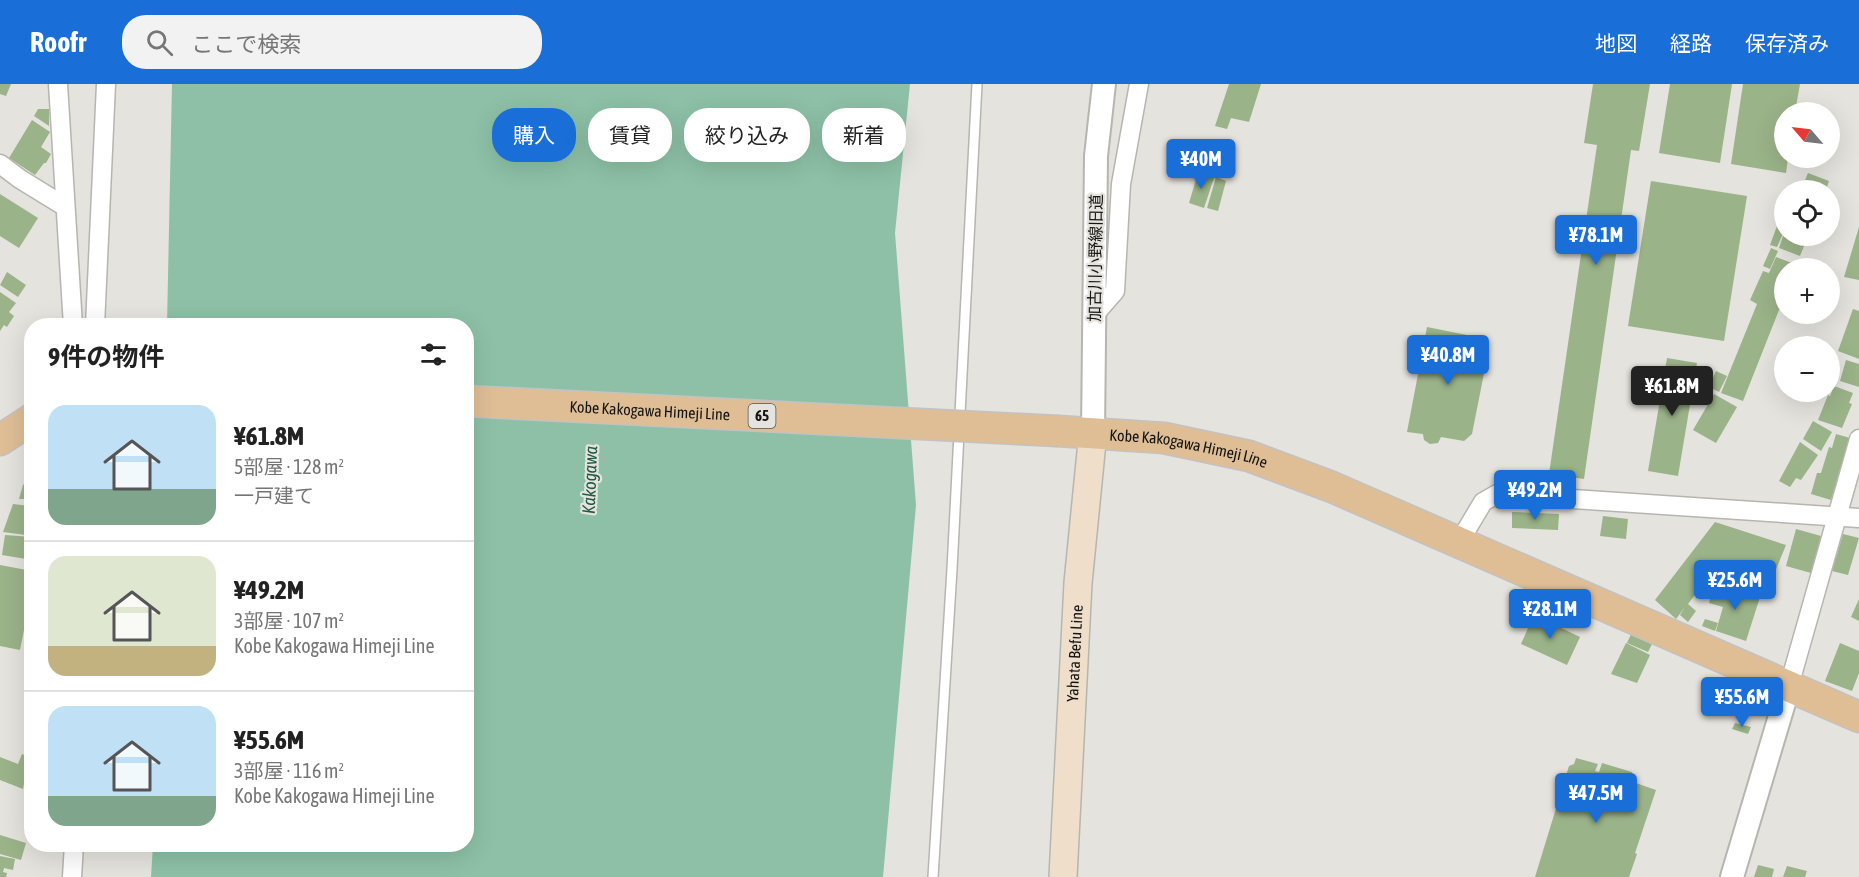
<!DOCTYPE html>
<html lang="ja">
<head>
<meta charset="utf-8">
<style>
	:root { --surface:#fff; --page:#f2f2f2; --text:#222; --muted:#767676; --line:#e0e0e0; --accent:#196ed8 }
	body { margin:0; font-family:"Asap Condensed","Noto Sans JP",sans-serif; background:var(--page); color:var(--text); height:100vh; display:flex; flex-direction:column; font-size:22px; white-space:nowrap }
	* { box-sizing:border-box; margin:0 }
	p { font-size:20px; color:var(--muted) }
	.icon { flex:none; width:33px; height:33px; fill:none; stroke:currentColor; stroke-width:2; stroke-linecap:round; stroke-linejoin:round }
	.map { position:relative; flex:1; overflow:hidden }
	.details { position:absolute; left:24px; top:234px; width:450px; height:534px; display:flex; flex-direction:column; background:var(--surface); border-radius:24px; box-shadow:0 6px 24px #0002 }
	.details>* { flex:none }
	.guide { position:absolute; left:492px; top:24px; width:570px; height:54px; display:flex; gap:12px }
	.needle { width:39px; rotate:298deg }
	.tools { position:absolute; left:1774px; top:18px; display:grid; gap:12px }
	.tools a { display:grid; place-items:center; width:66px; height:66px; border-radius:50%; background:var(--surface); box-shadow:0 6px 24px #0002; font-size:30px }
	.price { position:absolute; translate:-50% -51px; padding:0 14px; border-radius:6px; background:var(--accent); color:#fff; font-size:20px; line-height:39px; filter:drop-shadow(0 2px 3px #0008) }
	.price::after { content:''; position:absolute; left:50%; top:36px; width:18px; height:14px; margin-left:-9px; background:inherit; clip-path:polygon(0 0,100% 0,50% 100%) }
	.price.on { background:#222; color:#fff }
	ul { padding:0; list-style:none }
	li { display:flex; align-items:center; gap:18px; height:150px; padding:0 24px }
	li+li { border-top:2px solid var(--line) }
	li span { display:grid; place-items:center; flex:none; width:168px; height:120px; border-radius:18px; color:#555 }
	li>.icon { margin-inline-start:auto }
	span .icon { width:72px; height:72px; fill:#fffc; stroke-width:1 }
	li b { font-size:26px }
	h2 { display:flex; justify-content:space-between; align-items:center; height:72px; padding:0 24px; font-size:26px }
	.tag { padding:0 21px; border-radius:24px; background:var(--surface); box-shadow:0 6px 24px #0002; font-size:21px; line-height:54px }
	.tag.on { background:var(--accent); color:#fff }
	header { display:flex; align-items:center; gap:36px; box-sizing:border-box; height:84px; padding:0 30px; background:var(--accent); color:#fff }
	header strong { font-size:28px }
	nav { display:flex; gap:33px; margin-inline-start:auto; font-size:21px }
	.search { width:420px; height:54px; background:var(--page); display:flex; align-items:center; gap:15px; box-sizing:border-box; padding:0 21px; border-radius:24px; color:var(--muted); font-size:22px }
	.map>svg:first-child { display:block }
	.water { fill:#8dc0a7 }
	.building { fill:#9bb389 }
	.lines { fill:none; stroke-linecap:round; stroke-linejoin:round }
	.service-casing { stroke:#b6b5b0; stroke-width:12 }
	.minor-casing { stroke:#b6b5b0; stroke-width:21 }
	.tertiary-casing { stroke:#b6b5b0; stroke-width:26 }
	.secondary-casing { stroke:#b6b5b0; stroke-width:30 }
	.primary-casing { stroke:#c2c2c2; stroke-width:33 }
	.service { stroke:#fff; stroke-width:9 }
	.minor { stroke:#fff; stroke-width:18 }
	.tertiary { stroke:#fff; stroke-width:22 }
	.secondary { stroke:#efdfca; stroke-width:27 }
	.primary { stroke:#dfbe96; stroke-width:30 }
	.primary-bridge-casing { stroke:#c2c2c2; stroke-width:33; stroke-linecap:butt }
	.primary-bridge { stroke:#dfbe96; stroke-width:30 }
	.labels { text-anchor:middle; stroke-width:4.5; stroke-linejoin:round; paint-order:stroke }
	.shield { fill:#e4e3de; stroke:#535350; stroke-width:1.5 }
	.shield-label { font-size:15px; font-weight:bold; fill:#151513 }
	.street-label { font-size:16px; fill:#151513; stroke:#e4e3de }
	.water-label { font-size:18px; font-style:italic; fill:#1d5b42; stroke:#e4e3de }
</style>
</head>
<body>
<header>
<strong>Roofr</strong>
<div class="search"><svg class="icon" aria-label="search" viewBox="0 0 24 24"><circle cx="10" cy="10" r="6"/><path d="M15 15l6 6"/></svg>ここで検索</div>
<nav><a>地図</a><a>経路</a><a>保存済み</a></nav>
</header>
<div class="map">
<svg width="1859" height="793" viewBox="0 0 1859 793">
	<rect width="100%" height="100%" fill="#e4e3de"/>
	<path class="water" d="M172 0H910L895 149 916 421 883 793H151L153 761 466 760V242L167 241Z"/>
	<g class="building">
		<path d="M0 0H11L6 12 0 10Z"/>
		<path d="M1229 0H1261L1249 38 1231 34 1227 45 1215 42Z"/>
		<path d="M1593 0H1650L1639 67 1631 66 1584 395 1549 390 1597 61 1584 59Z"/>
		<path d="M1670 0H1732L1720 79 1659 69Z"/>
		<path d="M1743 0H1800L1795 28H1785V74H1788L1786 89 1731 80Z"/>
		<path d="M38 25H49V42L34 32Z"/>
		<path d="M32 36 50 48 41 63 51 70 46 79H44L35 91 9 74Z"/>
		<path d="M1198 89 1214 94 1204 124 1189 119Z"/>
		<path d="M1808 89 1829 97 1826 106H1801Z"/>
		<path d="M1216 93 1226 97 1218 127 1207 124Z"/>
		<path d="M1651 97 1747 112 1724 257 1628 242Z"/>
		<path d="M0 110 38 134 19 164 0 152Z"/>
		<path d="M1777 142 1785 145 1777 163 1770 161Z"/>
		<path d="M1859 143V196L1844 193Z"/>
		<path d="M1783 152H1808L1800 172 1779 164Z"/>
		<path d="M1771 164 1778 167 1770 185 1763 182Z"/>
		<path d="M1776 173 1797 181 1796 184H1785V211L1743 317 1721 309 1757 220 1750 216 1763 187 1769 189Z"/>
		<path d="M7 188 26 201 18 213 0 201Z"/>
		<path d="M0 208 16 219 9 228 14 232 7 243 4 241 0 247Z"/>
		<path d="M1853 225 1859 227V275L1838 267Z"/>
		<path d="M1427 243 1482 254 1488 259 1489 264 1472 350 1464 357 1441 353 1438 359 1430 360 1424 356 1423 350 1407 348Z"/>
		<path d="M1667 274 1697 279 1678 392 1648 387Z"/>
		<path d="M1846 276 1859 280V303L1840 297Z"/>
		<path d="M1716 287 1727 292 1719 308 1709 303Z"/>
		<path d="M1834 302 1853 309 1849 319 1852 320 1842 344 1818 336 1828 311 1830 312Z"/>
		<path d="M1714 310 1737 323 1716 359 1693 346Z"/>
		<path d="M1813 337 1832 348 1821 367 1803 355Z"/>
		<path d="M1836 350 1850 354 1831 416 1811 410 1817 389H1821L1829 363 1832 364Z"/>
		<path d="M1800 358 1818 371 1801 396 1796 394 1790 403 1779 397Z"/>
		<path d="M32 392V415H19L23 401Z"/>
		<path d="M13 420 30 422 26 451 3 448Z"/>
		<path d="M1512 428 1559 430 1558 446 1512 444Z"/>
		<path d="M1603 432 1628 435 1626 455 1600 452Z"/>
		<path d="M1715 438 1786 461 1766 510 1717 492 1705 506 1701 503 1688 520 1696 527 1688 538 1680 531 1685 523 1676 535 1655 516Z"/>
		<path d="M1796 445 1821 452 1811 489 1786 482Z"/>
		<path d="M1843 450 1859 454 1848 491 1832 487Z"/>
		<path d="M5 451 32 453V476L2 471Z"/>
		<path d="M0 481 32 487V506L20 566 0 562Z"/>
		<path d="M1713 501 1736 508 1738 505 1760 513 1746 557 1716 547 1723 523 1709 519Z"/>
		<path d="M1859 515V537L1851 533Z"/>
		<path d="M1534 531 1580 553 1567 581 1521 560Z"/>
		<path d="M1705 535 1718 539 1715 547 1702 542Z"/>
		<path d="M1632 548 1653 558 1648 568 1627 559Z"/>
		<path d="M1626 559 1650 571 1637 599 1611 590Z"/>
		<path d="M1840 559 1859 567V589L1852 607 1825 597Z"/>
		<path d="M1735 639 1751 643 1748 650 1732 645Z"/>
		<path d="M22 670 29 673 23 705 0 696V673L18 680Z"/>
		<path d="M1576 674 1598 680 1595 687 1599 688 1602 679 1632 688 1630 697 1656 706 1635 769 1637 770 1629 793H1535L1569 682 1574 680Z"/>
		<path d="M0 751 26 759 21 776 0 770Z"/>
		<path d="M0 772 15 775 13 786 4 784 3 788 7 789 6 793H0Z"/>
		<path d="M1758 781 1774 785 1772 793H1754Z"/>
		<path d="M1787 782 1807 787 1805 793H1783Z"/>
	</g>
	<g class="lines">
		<defs>
			<path id="service" d="M933 793 952 485 977 0"/>
			<g id="minor">
				<path d="M58 0 73 242"/>
				<path d="M0 80 20 95 64 122"/>
				<path d="M1094 231 1115 207 1121 100 1139 0"/>
				<path d="M95 242 106 0"/>
				<path d="M1458 460 1483 418 1497 410 1859 434"/>
				<path d="M1789 602 1859 355"/>
				<path d="M72 793 74 760"/>
			</g>
			<g id="tertiary">
				<path d="M1093 348 1096 72 1104 0"/>
				<path d="M1732 793 1789 602"/>
			</g>
			<g id="secondary">
				<path id="s1" d="M1063 793 1078 499 1093 348"/>
			</g>
			<g id="primary">
				<path id="s2" d="M1058 347 1164 354 1249 372 1332 403 1859 633"/>
				<path d="M0 356 32 335"/>
			</g>
		</defs>
		<use href="#service" class="service-casing"/>
		<use href="#minor" class="minor-casing"/>
		<use href="#tertiary" class="tertiary-casing"/>
		<use href="#secondary" class="secondary-casing"/>
		<use href="#primary" class="primary-casing"/>
		<use href="#service" class="service"/>
		<use href="#minor" class="minor"/>
		<use href="#tertiary" class="tertiary"/>
		<use href="#secondary" class="secondary"/>
		<use href="#primary" class="primary"/>
		<defs>
			<g id="primary-bridge">
				<path id="s3" d="M466 317 1058 347"/>
			</g>
		</defs>
		<use href="#primary-bridge" class="primary-bridge-casing"/>
		<use href="#primary-bridge" class="primary-bridge"/>
	</g>
	<g class="labels">
		<rect class="shield" x="748.5" y="320" width="27" height="24" rx="4.5"/>
		<g class="shield-label">
			<text x="762" y="337">65</text>
		</g>
		<g class="street-label">
			<text transform="translate(1095 174) rotate(-89)" y="6">加古川小野線旧道</text>
			<text dy="6" stroke="none"><textPath href="#s3" startOffset="184">Kobe Kakogawa Himeji Line</textPath></text>
			<text dy="6" stroke="none"><textPath href="#s2" startOffset="132">Kobe Kakogawa Himeji Line</textPath></text>
			<text dy="6" stroke="none"><textPath href="#s1" startOffset="224">Yahata Befu Line</textPath></text>
		</g>
		<g class="water-label">
			<text transform="translate(590 396) rotate(-88)" y="6">Kakogawa</text>
		</g>
	</g>
</svg>
<div class="tools">
<a><svg class="needle" viewBox="-14 -14 28 28"><path d="M0-13l5 13h-10z" fill="#e53935"/><path d="M0 13l5-13h-10z" fill="#767676"/></svg></a>
<a><svg class="icon" aria-label="locate" viewBox="0 0 24 24"><circle cx="12" cy="12" r="6"/><path d="M12 2v4M12 18v4M2 12h4M18 12h4"/></svg></a>
<a>+</a>
<a>−</a>
</div>
<b class="price" style="left:1201px;top:106px">¥40M</b>
<b class="price" style="left:1596px;top:182px">¥78.1M</b>
<b class="price" style="left:1448px;top:302px">¥40.8M</b>
<b class="price on" style="left:1672px;top:333px">¥61.8M</b>
<b class="price" style="left:1535px;top:437px">¥49.2M</b>
<b class="price" style="left:1735px;top:527px">¥25.6M</b>
<b class="price" style="left:1550px;top:556px">¥28.1M</b>
<b class="price" style="left:1742px;top:644px">¥55.6M</b>
<b class="price" style="left:1596px;top:740px">¥47.5M</b>
<div class="guide">
<a class="tag on">購入</a>
<a class="tag">賃貸</a>
<a class="tag">絞り込み</a>
<a class="tag">新着</a>
</div>
<section class="details">
<h2>9件の物件<svg class="icon" aria-label="filters" viewBox="0 0 24 24"><path d="M4 7h16M4 17h16"/><circle cx="9" cy="7" r="2"/><circle cx="15" cy="17" r="2"/></svg></h2>
<ul>
<li><span style="background:linear-gradient(#bfe0f5 70%,#7fa58c 0)"><svg class="icon" aria-label="home" viewBox="0 0 24 24"><path d="M3 11l9-7 9 7M6 9v11h12V9"/></svg></span><div><b>¥61.8M</b><p>5部屋 · 128 m²</p><p>一戸建て</p></div></li>
<li><span style="background:linear-gradient(#dfe7d0 75%,#c2b280 0)"><svg class="icon" aria-label="home" viewBox="0 0 24 24"><path d="M3 11l9-7 9 7M6 9v11h12V9"/></svg></span><div><b>¥49.2M</b><p>3部屋 · 107 m²</p><p>Kobe Kakogawa Himeji Line</p></div></li>
<li><span style="background:linear-gradient(#bfe0f5 75%,#7fa58c 0)"><svg class="icon" aria-label="home" viewBox="0 0 24 24"><path d="M3 11l9-7 9 7M6 9v11h12V9"/></svg></span><div><b>¥55.6M</b><p>3部屋 · 116 m²</p><p>Kobe Kakogawa Himeji Line</p></div></li>
</ul>
</section>
</div>
</body>
</html>
